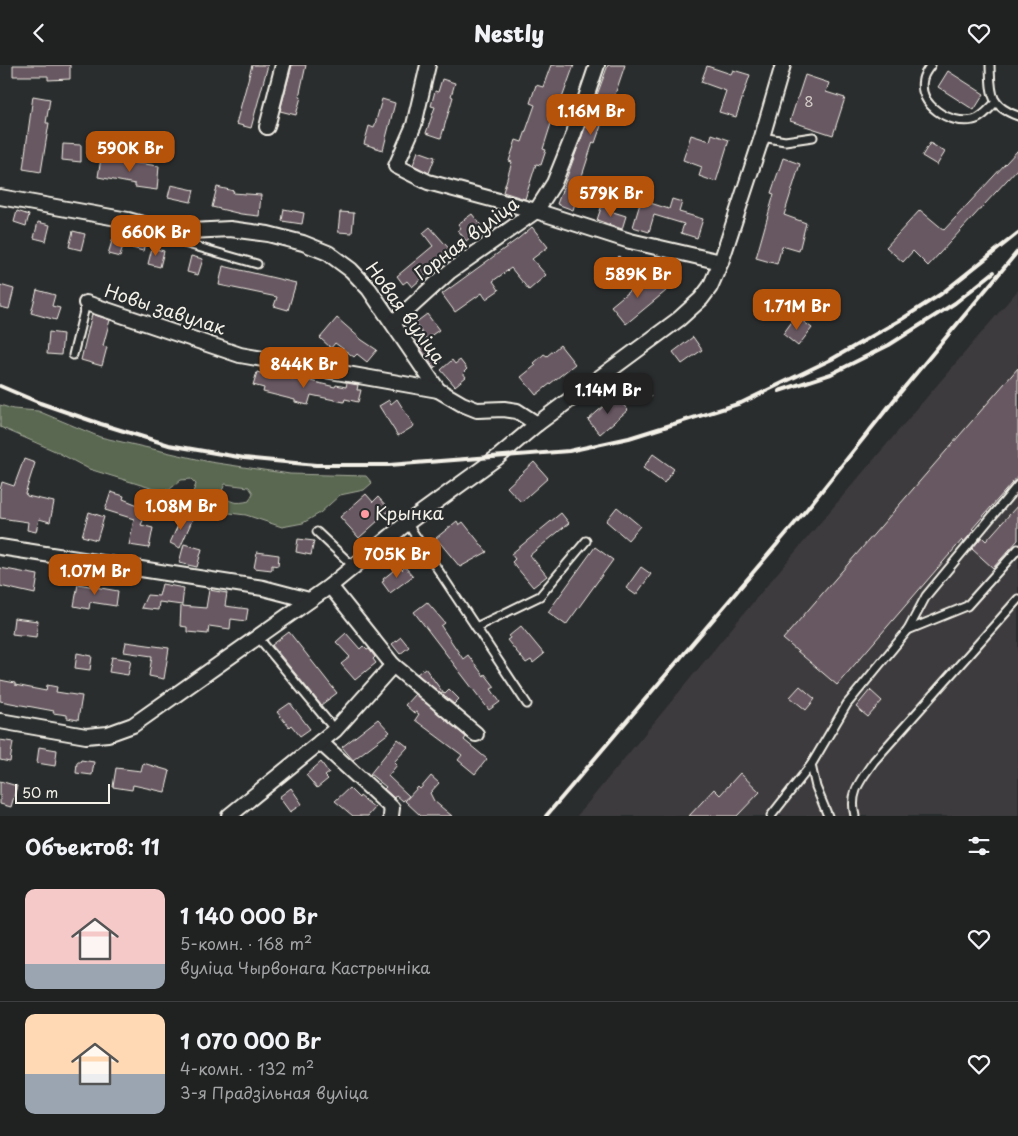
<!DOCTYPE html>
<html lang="ru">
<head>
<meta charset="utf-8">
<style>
	:root { --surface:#202222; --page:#282a2a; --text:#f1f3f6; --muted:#a2a4a5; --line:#3d3f40; --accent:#b45309 }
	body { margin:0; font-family:"Playpen Sans",sans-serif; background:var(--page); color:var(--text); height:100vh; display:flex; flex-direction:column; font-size:19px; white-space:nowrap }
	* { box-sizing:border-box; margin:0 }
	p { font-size:16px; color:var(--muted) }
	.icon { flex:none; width:28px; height:28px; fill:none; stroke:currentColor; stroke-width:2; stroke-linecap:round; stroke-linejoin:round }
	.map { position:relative; height:751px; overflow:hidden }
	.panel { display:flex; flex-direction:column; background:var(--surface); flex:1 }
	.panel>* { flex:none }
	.scale { position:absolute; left:15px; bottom:12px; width:95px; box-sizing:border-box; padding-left:5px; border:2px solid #f4f1e8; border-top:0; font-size:14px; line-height:18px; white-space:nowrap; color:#f4f1e8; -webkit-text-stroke:4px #2a2d2e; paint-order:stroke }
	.price { position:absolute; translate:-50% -42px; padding:0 11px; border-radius:10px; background:var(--accent); color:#fff; font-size:16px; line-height:32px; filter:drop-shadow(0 1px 2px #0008) }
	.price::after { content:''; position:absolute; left:50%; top:30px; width:15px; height:11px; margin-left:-8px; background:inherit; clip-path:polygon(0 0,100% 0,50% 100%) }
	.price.on { background:#222; color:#fff }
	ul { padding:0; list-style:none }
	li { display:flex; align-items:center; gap:15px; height:125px; padding:0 25px }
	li+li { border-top:1px solid var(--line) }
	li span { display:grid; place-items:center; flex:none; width:140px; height:100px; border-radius:10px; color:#555 }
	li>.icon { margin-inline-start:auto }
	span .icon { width:60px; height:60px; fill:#fffc; stroke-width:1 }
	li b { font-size:21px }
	h2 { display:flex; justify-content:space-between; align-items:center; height:60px; padding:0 25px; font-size:21px }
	header { display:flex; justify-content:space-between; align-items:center; height:65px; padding:0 25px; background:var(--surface); font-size:22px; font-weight:800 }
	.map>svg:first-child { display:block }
	.built { fill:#3d3a3e }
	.green { fill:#5a6851; stroke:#a7ac9c; fill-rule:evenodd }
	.building { fill:#685862; stroke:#f4f1e8 }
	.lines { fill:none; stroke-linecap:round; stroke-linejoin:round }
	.service-casing { stroke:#f4f1e8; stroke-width:11 }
	.minor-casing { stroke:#f4f1e8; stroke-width:18 }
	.service { stroke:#2a2d2e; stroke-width:7 }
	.minor { stroke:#2a2d2e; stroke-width:14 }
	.rail { stroke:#f4f1e8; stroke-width:4 }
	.poi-dot { fill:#ff9aa2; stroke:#2a2d2e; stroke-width:2 }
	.labels { text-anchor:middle; stroke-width:4.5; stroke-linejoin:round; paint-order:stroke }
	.number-label { font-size:15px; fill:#d1cbc6 }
	.street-label { font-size:18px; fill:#f4f1e8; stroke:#2a2d2e }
	.poi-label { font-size:18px; fill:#f4f1e8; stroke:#2a2d2e; text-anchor:start }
</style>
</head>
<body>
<header><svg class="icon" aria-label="back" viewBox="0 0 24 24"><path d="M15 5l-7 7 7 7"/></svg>Nestly<svg class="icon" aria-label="heart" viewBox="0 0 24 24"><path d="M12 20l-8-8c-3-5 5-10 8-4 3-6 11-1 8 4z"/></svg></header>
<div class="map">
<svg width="1018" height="751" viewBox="0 0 1018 751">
	<rect width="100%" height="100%" fill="#2a2d2e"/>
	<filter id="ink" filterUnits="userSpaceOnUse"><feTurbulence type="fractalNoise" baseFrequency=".02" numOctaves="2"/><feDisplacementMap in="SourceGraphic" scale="10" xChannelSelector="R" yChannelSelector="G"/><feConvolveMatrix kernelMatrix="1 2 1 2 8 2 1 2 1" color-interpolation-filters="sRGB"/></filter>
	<g filter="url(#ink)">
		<path class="built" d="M1018 225V751H577L774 512Z"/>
		<path class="green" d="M0 340 13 344 38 346 100 372 210 397 290 409 366 411 372 418 364 425 340 430 320 448 303 458 282 462 246 450 221 447 190 435 196 419 191 414 181 415 169 425 154 424 89 404 55 386 0 362ZM225 419 249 422 253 428 249 436C237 439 229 438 221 428Z"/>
		<g class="building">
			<path d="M13 0H70V14L48 15V11H13Z"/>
			<path d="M252 0H268L251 63 236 59Z"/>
			<path d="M292 0H306L299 32H301L296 50 280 46Z"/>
			<path d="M551 0H574L557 47 555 46 543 84 546 85 541 100 536 99 525 134 503 127 512 97 509 96 516 75 522 77 535 40 530 38 536 20 543 22Z"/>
			<path d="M608 0H625L607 53 604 52 595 78 593 77 579 120 586 123 582 133 577 132 573 145 557 139Z"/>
			<path d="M707 1 731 9 733 5 750 10 736 52 719 47 726 26 701 17Z"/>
			<path d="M948 6 984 29 974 45 938 22Z"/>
			<path d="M805 10 829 18 826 27 845 33 833 70 790 56Z"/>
			<path d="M442 14 455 18 451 31 453 32 441 73 426 68 435 42 431 41 435 26 438 27Z"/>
			<path d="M33 31 50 34 46 58H49L41 107 23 104Z"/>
			<path d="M382 34 395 38 383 85 364 79 369 61 374 63Z"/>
			<path d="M712 69 729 75 716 117 699 111 702 102 683 95 691 70 710 76Z"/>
			<path d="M930 78 945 87 937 100 922 91Z"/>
			<path d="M63 79 81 80V97L62 95Z"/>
			<path d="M1018 85V103L928 201 913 186 903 197 886 182 920 145 944 165Z"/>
			<path d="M418 86 435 92 429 108 413 100Z"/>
			<path d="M101 93 159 101 157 125 135 122V119L98 112Z"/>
			<path d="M783 93 800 99 784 150 806 158 799 186 782 181 777 199 756 193 774 129 771 128Z"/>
			<path d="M171 120 194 125 191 137 168 132Z"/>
			<path d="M217 122 234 126 233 128 261 130 259 151 241 149 212 142Z"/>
			<path d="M672 134 682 137 679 147 703 154 697 173 681 168 684 159 654 150 649 167 633 162 641 135 669 144Z"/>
			<path d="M602 140 611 143 610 146 626 151 622 164 597 155Z"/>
			<path d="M284 144 304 148 302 159 282 156Z"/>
			<path d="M17 146 29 150 26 161 14 157Z"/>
			<path d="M340 147 354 148 352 168 338 167Z"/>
			<path d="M472 149 483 163 466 176 458 165 461 163 458 159Z"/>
			<path d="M38 157 50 160 46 176 34 173Z"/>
			<path d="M430 162 452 187 412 222 407 216 403 219 397 211 433 181 423 168Z"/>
			<path d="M532 162 548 182 532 194 546 210 529 225 511 203 493 216 499 225 486 234 482 228 455 247 442 229 519 173Z"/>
			<path d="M73 166 85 169 81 185 69 182Z"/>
			<path d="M135 171 146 174 143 186 132 183Z"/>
			<path d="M113 173 124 176 120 192 108 189Z"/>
			<path d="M152 183 164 186 160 202 148 199Z"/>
			<path d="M191 191 203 194 198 210 187 207Z"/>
			<path d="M619 191 626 199 604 218 597 211Z"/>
			<path d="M223 201 296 218 288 245 274 241 277 232 219 220Z"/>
			<path d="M651 208 666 226 626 259 611 241Z"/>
			<path d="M0 220 14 224 9 244 0 242Z"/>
			<path d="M37 225 55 230 52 241 60 243 56 255 31 248Z"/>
			<path d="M92 249 110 255 103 281 107 282 102 301 81 295Z"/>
			<path d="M427 249 439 265 426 274 415 258Z"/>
			<path d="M796 251 812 263 798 281 783 269Z"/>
			<path d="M337 253 362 275 377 285 367 297 357 289 354 292 335 278 331 283 320 273Z"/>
			<path d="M49 267 63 269 61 290 47 289Z"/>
			<path d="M422 272 441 297 434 303 416 277Z"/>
			<path d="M693 272 702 285 682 299 673 287Z"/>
			<path d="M560 280 575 299 536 330 521 312 536 300 534 298 544 289 547 291Z"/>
			<path d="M452 295 455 299 460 295 467 304 463 308 466 312 455 321 441 305Z"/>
			<path d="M1018 303V411L972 464 974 465 964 477 962 475 837 620 783 574Z"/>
			<path d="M257 307 267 310 268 307 293 314 294 312 335 322 336 320 346 322 347 318 358 320 357 325H361L358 337 345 334 344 337 311 330 308 340 295 337V335L263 327 264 323 253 320Z"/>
			<path d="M640 315 651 332 643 338 631 321Z"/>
			<path d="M615 331 628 345 600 369 588 355Z"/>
			<path d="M397 334 414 361 398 371 379 341 389 335 391 339Z"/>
			<path d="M653 389 674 404 664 418 643 403Z"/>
			<path d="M24 394 35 398 25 429 27 430V431L54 437 50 457 39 454 36 467 27 465 28 457 0 453V425L2 417 14 421Z"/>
			<path d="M534 397 548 413 521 437 507 422Z"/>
			<path d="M111 427 124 431 123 434 148 444 141 460 153 463 149 483 129 480 134 454 105 445Z"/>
			<path d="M366 429 373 437 378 432 390 445 359 473 340 452Z"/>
			<path d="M1018 440V475L993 503 972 484 982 472 986 476Z"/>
			<path d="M617 442 640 461 628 475 606 456Z"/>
			<path d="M89 447 104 452 97 475 82 471Z"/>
			<path d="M561 448 569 458 530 490 547 511 533 522 512 497 515 494 511 489Z"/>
			<path d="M183 449 193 453 180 483 170 478Z"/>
			<path d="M457 456 459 460 463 457 487 487 460 502 436 473Z"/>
			<path d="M298 474 314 476 311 490 296 487Z"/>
			<path d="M184 479 202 484 197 502 179 498Z"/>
			<path d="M595 482 613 495 566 560 548 547Z"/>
			<path d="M257 487 279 490 278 501 272 500V505L254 503Z"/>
			<path d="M399 501 402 505 405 502 413 511 390 528 382 517 384 516 383 514Z"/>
			<path d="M641 502 651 509 636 530 626 523Z"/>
			<path d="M0 503 38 510 35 529 0 521Z"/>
			<path d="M78 519 118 526 116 541 90 537 89 544 74 541Z"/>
			<path d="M162 519 184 523 182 540 159 537 158 545 141 543 147 530 159 531Z"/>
			<path d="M209 525 227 528 225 541 248 544 246 556 231 554 230 564 209 561 208 569 187 567V562L180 561 181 541 206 543Z"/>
			<path d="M427 537 445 558 441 561 463 594 468 590 484 611 485 609 495 622 491 624 500 637 489 645 414 547Z"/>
			<path d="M14 553 38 556 36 572 12 569Z"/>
			<path d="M521 561 544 589 533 598 531 595 526 598 507 575 510 573 509 571Z"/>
			<path d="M289 567 337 628 321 640 272 580Z"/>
			<path d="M346 568 360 584 363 581 367 585 369 584 375 592 373 594 376 598 355 615 341 599 350 592 336 577Z"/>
			<path d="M401 572 409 582 400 589 392 579Z"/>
			<path d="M126 577 169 583 164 614 149 611 152 591 124 587Z"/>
			<path d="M77 588 92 591 90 605 75 603Z"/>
			<path d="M112 592 131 595 128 610 109 607Z"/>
			<path d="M425 603 444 629 449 624 459 634 454 639 417 609Z"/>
			<path d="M0 615 15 618V620L46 626 47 620 57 622 56 627 82 631 78 655 67 653V650L53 648 54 646 0 636Z"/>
			<path d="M800 621 815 634 806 645 790 632Z"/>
			<path d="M870 625 882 636 868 652 856 642Z"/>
			<path d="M415 629 466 672 464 675 487 694 475 709 458 695 462 690 415 655 419 649 416 647 414 648 405 640Z"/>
			<path d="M290 638 310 664 300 671 291 660 289 662 277 647Z"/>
			<path d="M378 654 390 667 353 695 342 682Z"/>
			<path d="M398 674 408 682 394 697 397 700 388 711 409 731 403 736 396 730 394 733 384 724 386 722 370 709Z"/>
			<path d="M0 675 13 677 10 697 0 695Z"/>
			<path d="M39 682 57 685 55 701 37 698Z"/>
			<path d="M81 695 94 697 92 710 76 708 77 697H80Z"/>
			<path d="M321 697 329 708 325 711 328 714 317 723 306 710Z"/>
			<path d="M143 698 170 706 165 727 133 720 132 725 113 722 116 703 141 706Z"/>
			<path d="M740 708 760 727 737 751H689L714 724 720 730Z"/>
			<path d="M431 711 439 718 430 728 434 736 452 751H421L405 736 418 722 420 724Z"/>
			<path d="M0 716 17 721 11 742 0 739Z"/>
			<path d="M291 723 302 739 290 747 279 732Z"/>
			<path d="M349 723 359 733 360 731 375 743 368 751H353L335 736Z"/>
		</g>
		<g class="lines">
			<defs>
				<g id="service">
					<path d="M931 0C928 4 924 9 923 14 917 40 950 60 973 55 981 54 989 44 995 38"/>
					<path d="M990 0C991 28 989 41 1018 51"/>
					<path d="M762 72 785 76 813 72"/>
					<path d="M171 167 184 178 257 199"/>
					<path d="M73 290 86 238"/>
					<path d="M407 458 527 639"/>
					<path d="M317 467 353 501"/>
					<path d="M476 562 540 531 586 476"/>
					<path d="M908 565 967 541 1018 484"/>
					<path d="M257 571 335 665"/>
					<path d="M771 751 811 700"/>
					<path d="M828 751 816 722 811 700 847 639 908 565 926 531 1018 420"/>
					<path d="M855 751C849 727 861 715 874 696L1018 534"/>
				</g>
				<g id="minor">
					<path d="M428 0 414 60 396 101 428 117 536 146 630 176 721 197"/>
					<path d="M267 62 283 0"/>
					<path d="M0 132 128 155 171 167 230 164 268 169 303 178 328 188 351 205 369 224 438 325 462 339 477 345 504 344 517 346 537 359"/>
					<path d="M86 238 240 290 438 325"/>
					<path d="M393 258 449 207 536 146 554 118 573 71 597 0"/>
					<path d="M0 482 263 523 309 535"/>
					<path d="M330 521 393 600 476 669"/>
					<path d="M0 656 86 671 108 669 133 660 330 521 407 458 498 392 537 359 679 254 701 234 710 222 721 197 762 72 783 0"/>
					<path d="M320 677 392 743 391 751"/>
					<path d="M229 751 335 665 393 600"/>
				</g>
			</defs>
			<use href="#service" class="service-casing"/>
			<use href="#minor" class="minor-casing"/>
			<use href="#service" class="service"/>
			<use href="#minor" class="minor"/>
			<g class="rail">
				<path d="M0 321 40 338 101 359 169 380 244 393 316 400H389L569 386 629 373 741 338 832 294 902 254 941 229 1018 168"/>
				<path d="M779 326 831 309 889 280 955 238 994 207"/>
				<path d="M546 751 807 444 898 330 1018 186"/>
			</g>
		</g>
	</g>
	<circle class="poi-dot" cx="365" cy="449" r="5"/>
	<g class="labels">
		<g class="number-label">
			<text x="809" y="42">8</text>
		</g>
		<g class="street-label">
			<text transform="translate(467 174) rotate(-37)" y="6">Горная вуліца</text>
			<text transform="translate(165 245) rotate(18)" y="6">Новы завулак</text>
			<text transform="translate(405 248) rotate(54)" y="6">Новая вуліца</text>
		</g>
		<g class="poi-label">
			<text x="375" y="455">Крынка</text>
		</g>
	</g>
</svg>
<div class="scale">50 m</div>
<b class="price" style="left:591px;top:71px">1.16M Br</b>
<b class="price" style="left:130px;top:108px">590K Br</b>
<b class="price" style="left:611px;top:153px">579K Br</b>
<b class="price" style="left:156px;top:192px">660K Br</b>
<b class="price" style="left:638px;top:234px">589K Br</b>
<b class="price" style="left:797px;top:266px">1.71M Br</b>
<b class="price" style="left:304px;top:324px">844K Br</b>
<b class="price on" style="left:608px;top:350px">1.14M Br</b>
<b class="price" style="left:181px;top:466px">1.08M Br</b>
<b class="price" style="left:397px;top:514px">705K Br</b>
<b class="price" style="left:95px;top:531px">1.07M Br</b>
</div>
<section class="panel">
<h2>Объектов: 11<svg class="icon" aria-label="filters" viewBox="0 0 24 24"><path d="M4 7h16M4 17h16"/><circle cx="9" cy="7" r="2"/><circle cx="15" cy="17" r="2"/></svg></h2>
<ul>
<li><span style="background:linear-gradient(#f6c9c9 75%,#9aa5b1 0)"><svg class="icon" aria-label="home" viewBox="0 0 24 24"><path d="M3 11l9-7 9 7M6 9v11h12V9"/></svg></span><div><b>1 140 000 Br</b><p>5-комн. · 168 m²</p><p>вуліца Чырвонага Кастрычніка</p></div><svg class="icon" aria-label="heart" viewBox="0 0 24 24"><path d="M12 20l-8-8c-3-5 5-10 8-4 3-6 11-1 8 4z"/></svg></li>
<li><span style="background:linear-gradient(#ffd9b3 60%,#9aa5b1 0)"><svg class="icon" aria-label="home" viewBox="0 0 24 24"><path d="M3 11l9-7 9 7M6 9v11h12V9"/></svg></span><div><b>1 070 000 Br</b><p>4-комн. · 132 m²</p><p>3-я Прадзільная вуліца</p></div><svg class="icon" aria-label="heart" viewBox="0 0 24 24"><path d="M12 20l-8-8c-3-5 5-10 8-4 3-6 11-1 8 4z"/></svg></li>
</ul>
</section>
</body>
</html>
